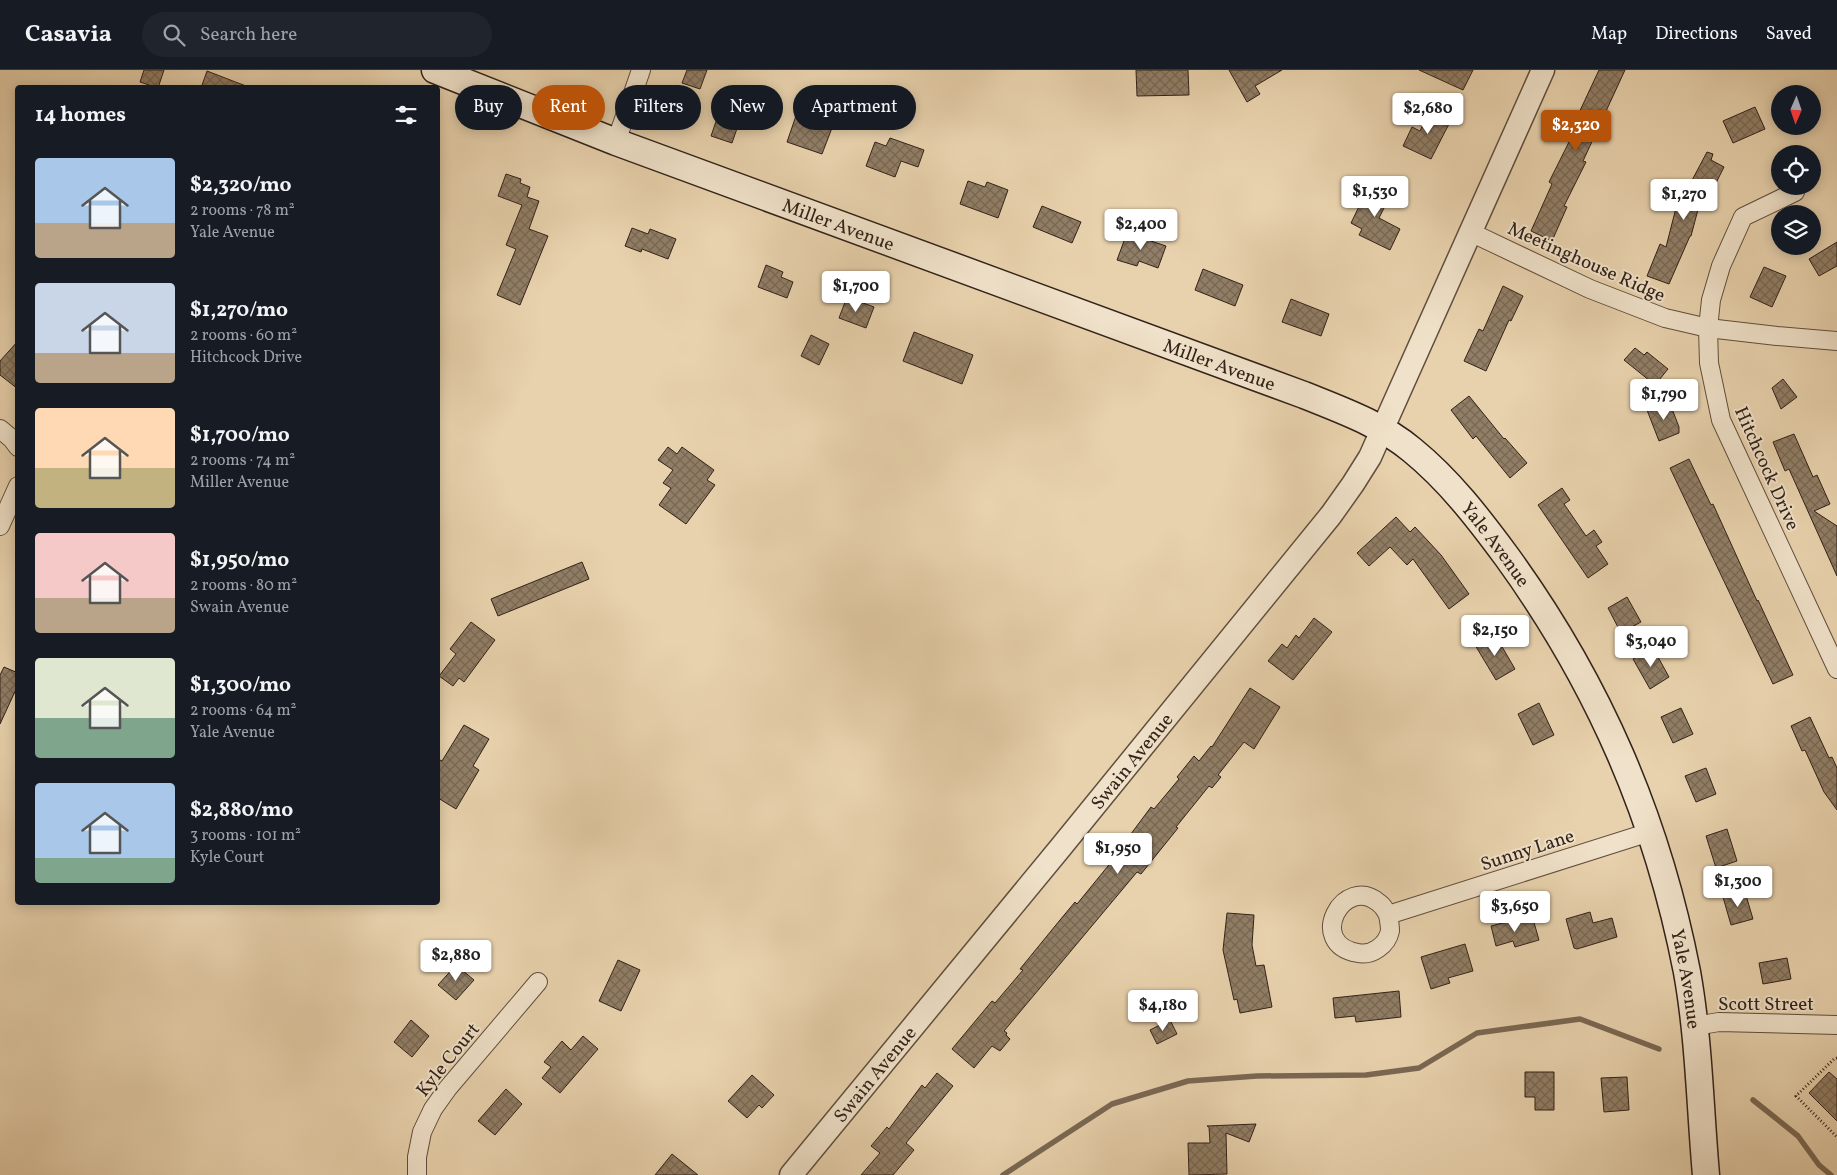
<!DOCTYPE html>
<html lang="en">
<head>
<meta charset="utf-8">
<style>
	:root { --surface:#171b24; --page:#20242c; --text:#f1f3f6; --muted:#9ea1a6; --line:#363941; --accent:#b45309 }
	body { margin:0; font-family:Vollkorn,serif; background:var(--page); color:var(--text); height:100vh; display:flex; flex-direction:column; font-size:19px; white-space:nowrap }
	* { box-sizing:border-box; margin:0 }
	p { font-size:16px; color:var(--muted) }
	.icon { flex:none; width:28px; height:28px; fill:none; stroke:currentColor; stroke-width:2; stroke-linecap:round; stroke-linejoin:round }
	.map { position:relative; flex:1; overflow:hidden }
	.details { position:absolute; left:15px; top:15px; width:425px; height:820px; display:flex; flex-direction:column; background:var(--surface); border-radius:5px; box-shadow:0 2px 12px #0003 }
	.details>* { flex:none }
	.guide { position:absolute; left:455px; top:15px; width:475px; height:45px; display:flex; gap:10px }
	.needle { width:32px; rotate:182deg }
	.tools { position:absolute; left:1771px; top:15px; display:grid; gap:10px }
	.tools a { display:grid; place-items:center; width:50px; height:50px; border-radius:50%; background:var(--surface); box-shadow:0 2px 12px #0003; font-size:25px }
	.price { position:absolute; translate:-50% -42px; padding:0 11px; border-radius:5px; background:#fff; color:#222; font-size:16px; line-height:32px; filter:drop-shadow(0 1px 2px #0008) }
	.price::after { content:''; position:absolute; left:50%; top:30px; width:15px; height:11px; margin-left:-8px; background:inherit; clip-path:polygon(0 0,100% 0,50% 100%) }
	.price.on { background:var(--accent); color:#fff }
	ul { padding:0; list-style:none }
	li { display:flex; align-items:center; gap:15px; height:125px; padding:0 20px }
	li span { display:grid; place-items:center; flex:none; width:140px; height:100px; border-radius:5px; color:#555 }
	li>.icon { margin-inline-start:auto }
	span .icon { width:60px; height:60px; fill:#fffc; stroke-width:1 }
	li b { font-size:21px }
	h2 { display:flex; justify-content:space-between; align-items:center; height:60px; padding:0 20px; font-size:21px }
	.tag { padding:0 18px; border-radius:22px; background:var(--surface); box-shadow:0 2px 12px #0003; font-size:18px; line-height:45px }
	.tag.on { background:var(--accent); color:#fff }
	header { display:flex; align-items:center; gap:30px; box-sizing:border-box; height:70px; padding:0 25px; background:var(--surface); border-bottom:1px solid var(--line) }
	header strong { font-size:24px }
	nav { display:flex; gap:28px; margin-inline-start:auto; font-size:18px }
	.search { width:350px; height:45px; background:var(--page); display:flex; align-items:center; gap:12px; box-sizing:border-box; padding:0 18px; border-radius:28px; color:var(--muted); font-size:19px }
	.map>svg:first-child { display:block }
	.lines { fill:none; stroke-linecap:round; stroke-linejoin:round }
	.stream { stroke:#7a6854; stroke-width:5.5 }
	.building { fill:url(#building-cross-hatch); stroke:#322219 }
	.minor-casing { stroke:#604e3e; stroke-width:20 }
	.tertiary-casing { stroke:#604e3e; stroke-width:25 }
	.secondary-casing { stroke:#322219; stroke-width:29 }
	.path { stroke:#322219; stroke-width:3; stroke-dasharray:1 2.5; stroke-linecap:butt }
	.minor { stroke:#f0e2ca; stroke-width:18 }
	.tertiary { stroke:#f0e2ca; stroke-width:22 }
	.secondary { stroke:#f0e2ca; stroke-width:26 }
	.labels { text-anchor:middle; stroke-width:4; stroke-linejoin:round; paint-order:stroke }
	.street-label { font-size:19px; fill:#322219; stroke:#f0e2ca }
</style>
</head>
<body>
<header>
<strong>Casavia</strong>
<div class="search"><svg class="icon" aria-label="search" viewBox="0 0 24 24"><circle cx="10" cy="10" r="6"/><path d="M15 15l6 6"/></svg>Search here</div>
<nav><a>Map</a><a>Directions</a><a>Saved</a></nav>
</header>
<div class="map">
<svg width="1837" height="1105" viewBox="0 0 1837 1105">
	<defs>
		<pattern id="building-cross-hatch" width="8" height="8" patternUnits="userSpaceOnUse" patternTransform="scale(1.25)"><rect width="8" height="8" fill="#917e66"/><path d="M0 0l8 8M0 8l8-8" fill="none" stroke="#776753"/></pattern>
	</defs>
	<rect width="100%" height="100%" fill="#e8d2ad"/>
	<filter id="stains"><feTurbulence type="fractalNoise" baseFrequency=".004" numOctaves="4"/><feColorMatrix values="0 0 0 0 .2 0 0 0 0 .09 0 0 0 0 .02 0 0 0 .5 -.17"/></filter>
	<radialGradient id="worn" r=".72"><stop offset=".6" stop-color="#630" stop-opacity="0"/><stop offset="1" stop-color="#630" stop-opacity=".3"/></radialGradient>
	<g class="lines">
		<g class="stream">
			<path d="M1753 1030 1798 1066 1819 1095 1831 1105"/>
			<path d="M1003 1105 1112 1034 1188 1011 1257 1006 1366 1005 1419 998 1477 963 1580 949 1659 979"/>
		</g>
	</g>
	<g class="building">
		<path d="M144 0H164L158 18 140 12Z"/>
		<path d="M687 0H707L700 19 682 13Z"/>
		<path d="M1136 0H1188L1189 25 1137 26Z"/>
		<path d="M1229 0H1282L1255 16 1260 24 1247 32Z"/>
		<path d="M1419 0H1473L1463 20Z"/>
		<path d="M1599 0H1625L1583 91 1586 92 1564 136 1567 137 1552 171 1531 161 1552 114 1549 112 1573 64 1570 62Z"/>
		<path d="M207 1 246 16V18H201Z"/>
		<path d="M722 34 743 41 732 73 711 66Z"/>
		<path d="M799 37 835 50 822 84 787 72Z"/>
		<path d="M1755 37 1765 59 1733 73 1723 51Z"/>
		<path d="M1430 40 1451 50 1431 89 1403 76 1412 57 1420 61Z"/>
		<path d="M890 68 924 80 918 97 901 91 895 107 866 96 875 72 886 76Z"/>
		<path d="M1707 82 1713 84 1711 90 1724 97 1712 121 1704 117 1691 166H1690L1669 214 1647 206 1660 174 1666 177 1678 130 1681 131Z"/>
		<path d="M506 104 521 109 520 113 530 117 527 127 539 131 529 159 548 166 520 235 497 225 516 179 506 175 522 135 498 126Z"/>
		<path d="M968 111 985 117 987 112 1008 120 998 148 960 134Z"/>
		<path d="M1371 112 1392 122 1379 148 1400 159 1390 180 1359 165 1362 159 1351 153Z"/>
		<path d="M1042 136 1081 152 1072 173 1033 157Z"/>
		<path d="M632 158 648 164 650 159 676 169 668 189 642 179 641 182 625 176Z"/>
		<path d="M1127 163 1166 176 1158 198 1139 191 1137 196 1117 190Z"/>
		<path d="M1837 172V196L1819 206 1809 189Z"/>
		<path d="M766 195 783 202 781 207 793 212 787 228 758 217Z"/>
		<path d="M1764 197 1786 206 1772 237 1750 227Z"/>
		<path d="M1203 199 1243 215 1235 236 1195 220Z"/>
		<path d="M1503 216 1523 226 1511 251 1509 250 1486 301 1464 291 1479 259 1483 261Z"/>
		<path d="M847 227 874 237 866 258 839 248Z"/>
		<path d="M1291 229 1329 244 1321 266 1282 252Z"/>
		<path d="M914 262 973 285 962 314 903 291Z"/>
		<path d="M811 265 829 274 819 295 801 286Z"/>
		<path d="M18 271V319L0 305V291Z"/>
		<path d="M1635 278 1644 285 1647 282 1668 299 1655 315 1624 290Z"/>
		<path d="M1783 309 1797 327 1781 339 1772 318Z"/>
		<path d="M1469 326 1504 369 1505 368 1527 393 1510 408 1476 366 1473 369 1451 340Z"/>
		<path d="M1669 331 1679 357V363L1659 371 1647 340Z"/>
		<path d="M1794 364 1813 407 1817 405 1830 434 1814 441 1837 456V506L1789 399 1785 401 1773 372Z"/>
		<path d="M668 377 677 384 682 377 714 400 707 410 715 415 686 454 659 435 671 418 663 413 673 400 658 390Z"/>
		<path d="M1689 389 1711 435 1713 434 1757 531 1758 530 1793 605 1773 614 1670 398Z"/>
		<path d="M1562 418 1570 430 1564 434 1586 466 1594 460 1602 472 1596 476 1608 494 1588 508 1538 435Z"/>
		<path d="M1396 447 1410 462 1415 457 1441 485 1469 524 1449 539 1413 489 1407 495 1390 477 1369 496 1357 483Z"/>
		<path d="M582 492 589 509 498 546 491 529Z"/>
		<path d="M1627 527 1641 552 1621 563 1608 538Z"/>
		<path d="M1314 548 1332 562 1293 610 1268 591 1282 574 1287 578 1296 565 1299 568Z"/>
		<path d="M471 552 495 570 464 612 459 608 453 616 439 606 456 584 450 579Z"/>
		<path d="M1494 563 1515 599 1496 610 1475 575Z"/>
		<path d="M1653 578 1669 607 1650 619 1633 589Z"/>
		<path d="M4 597 18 603V615L0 654V605Z"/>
		<path d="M1250 618 1280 637 1254 679 1244 672 1218 705 1221 707 1212 718 1209 716 1176 757 1178 758 1141 804 1137 802 1014 949 1004 961 1007 963 1006 965 1010 969 1000 981 992 976 974 998 952 979 992 931 995 933 1023 900 1020 899 1060 850 1075 832 1077 834 1117 785 1116 784 1151 737 1154 739 1179 709 1177 707 1194 686 1199 691 1211 676 1212 677Z"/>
		<path d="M1539 633 1554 665 1533 675 1518 644Z"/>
		<path d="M1681 638 1693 664 1673 673 1661 647Z"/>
		<path d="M1810 647 1829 688 1832 687 1837 698V740L1824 722 1805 680 1802 681 1791 656Z"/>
		<path d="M464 655 489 669 473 696 479 700 456 739 438 728V689L442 691Z"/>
		<path d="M1706 698 1716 724 1696 732 1685 706Z"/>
		<path d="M1727 759 1737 791 1716 798 1706 766Z"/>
		<path d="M1745 822 1753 849 1731 855 1723 827Z"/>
		<path d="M1590 842 1593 853 1612 848 1617 867 1577 879 1574 878 1566 849Z"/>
		<path d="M1227 843 1254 845 1252 875 1256 896 1264 895 1272 937 1240 943 1237 929 1234 930 1223 880Z"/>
		<path d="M1518 849 1519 852 1533 849 1539 870 1515 877 1513 871 1496 876 1491 856Z"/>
		<path d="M1465 874 1473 901 1448 908 1450 913 1431 919 1421 887Z"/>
		<path d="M1787 888 1791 909 1763 914 1759 893Z"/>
		<path d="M618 890 640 900 621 941 599 931Z"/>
		<path d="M456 895 474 910 456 930 438 915Z"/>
		<path d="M1399 921 1401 947 1356 952 1355 946 1335 948 1333 928Z"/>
		<path d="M411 950 429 966 412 987 394 972Z"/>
		<path d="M1170 950 1177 964 1157 974 1150 960Z"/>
		<path d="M583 966 598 979 560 1023 542 1008 551 997 544 992 562 971 571 980Z"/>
		<path d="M1525 1002H1554V1040H1535V1027H1525Z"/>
		<path d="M1829 1002 1837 1009V1051L1809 1023Z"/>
		<path d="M937 1003 953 1016 906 1073 914 1080 893 1105H861L880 1083 871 1076 887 1057 889 1059 922 1015 925 1018Z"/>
		<path d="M752 1005 774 1025 762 1038 759 1035 747 1048 728 1031Z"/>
		<path d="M1627 1007 1629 1040 1604 1042 1601 1008Z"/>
		<path d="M506 1019 522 1034 495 1065 478 1051Z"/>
		<path d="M1256 1054 1249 1072 1226 1063 1227 1104 1189 1105 1188 1073H1210L1209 1057 1207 1056Z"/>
		<path d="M672 1084 698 1105H655Z"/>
	</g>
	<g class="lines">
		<defs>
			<g id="minor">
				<path d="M616 72 641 0"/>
				<path d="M1795 122 1743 147 1721 196 1711 230 1708 258 1709 293 1721 350 1837 599"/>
				<path d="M1470 162 1590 219 1665 248 1708 258 1777 266 1837 271"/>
				<path d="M0 359 12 369 18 377"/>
				<path d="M0 456 18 416"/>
				<path d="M1388 845C1389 850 1390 856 1390 861 1387 875 1372 886 1358 883 1305 874 1344 803 1379 833 1383 836 1386 841 1388 845L1650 762"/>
				<path d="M1695 956 1719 952 1837 955"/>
				<path d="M417 1105V1087L422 1062 433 1039 448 1018 538 912"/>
			</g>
			<g id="tertiary">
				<path id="s1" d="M791 1105 1061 777 1331 445 1353 414 1370 387 1543 0"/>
			</g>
			<g id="secondary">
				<path id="s2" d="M435 0 616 72 1304 325C1341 340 1381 354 1412 380 1449 410 1479 449 1507 487 1599 614 1657 748 1687 902 1699 969 1700 1037 1706 1105"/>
			</g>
		</defs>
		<use href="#minor" class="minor-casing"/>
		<use href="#tertiary" class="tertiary-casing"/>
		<use href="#secondary" class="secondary-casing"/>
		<path class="path" d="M1837 988 1834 989 1796 1026 1837 1067"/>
		<use href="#minor" class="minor"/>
		<use href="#tertiary" class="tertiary"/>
		<use href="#secondary" class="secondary"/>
	</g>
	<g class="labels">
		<g class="street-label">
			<text dy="7" stroke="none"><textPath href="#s2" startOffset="432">Miller Avenue</textPath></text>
			<text transform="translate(1587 191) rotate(24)" y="7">Meetinghouse Ridge</text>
			<text dy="7" stroke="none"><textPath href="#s2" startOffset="838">Miller Avenue</textPath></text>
			<text transform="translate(1768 398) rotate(66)" y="7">Hitchcock Drive</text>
			<text dy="7" stroke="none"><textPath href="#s2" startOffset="1176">Yale Avenue</textPath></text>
			<text dy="7" stroke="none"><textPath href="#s1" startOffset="536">Swain Avenue</textPath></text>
			<text transform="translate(1527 779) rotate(-18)" y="7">Sunny Lane</text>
			<text dy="7" stroke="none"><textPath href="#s2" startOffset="1656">Yale Avenue</textPath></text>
			<text x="1766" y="940">Scott Street</text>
			<text transform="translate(447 989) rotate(-51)" y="7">Kyle Court</text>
			<text dy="7" stroke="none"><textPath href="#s1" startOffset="131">Swain Avenue</textPath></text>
		</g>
	</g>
	<rect width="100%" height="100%" filter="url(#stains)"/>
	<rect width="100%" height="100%" fill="url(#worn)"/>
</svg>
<div class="tools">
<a><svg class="needle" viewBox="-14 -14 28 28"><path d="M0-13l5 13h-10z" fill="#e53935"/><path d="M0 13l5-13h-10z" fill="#9ea1a6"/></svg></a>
<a><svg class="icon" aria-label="locate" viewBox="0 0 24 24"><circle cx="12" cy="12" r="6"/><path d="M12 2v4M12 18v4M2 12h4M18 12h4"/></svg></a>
<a><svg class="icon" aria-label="layers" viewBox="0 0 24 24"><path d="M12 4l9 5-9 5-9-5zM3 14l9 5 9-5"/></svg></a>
</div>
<b class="price" style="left:1428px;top:65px">$2,680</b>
<b class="price on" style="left:1576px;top:82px">$2,320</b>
<b class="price" style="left:1375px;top:148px">$1,530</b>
<b class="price" style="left:1684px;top:151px">$1,270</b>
<b class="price" style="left:1141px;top:181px">$2,400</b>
<b class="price" style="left:856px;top:243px">$1,700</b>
<b class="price" style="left:1664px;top:351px">$1,790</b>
<b class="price" style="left:1495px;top:587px">$2,150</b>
<b class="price" style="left:1651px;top:598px">$3,040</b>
<b class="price" style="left:1118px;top:805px">$1,950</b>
<b class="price" style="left:1738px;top:838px">$1,300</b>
<b class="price" style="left:1515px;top:863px">$3,650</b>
<b class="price" style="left:456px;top:912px">$2,880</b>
<b class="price" style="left:1163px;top:962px">$4,180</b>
<div class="guide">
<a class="tag">Buy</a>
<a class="tag on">Rent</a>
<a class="tag">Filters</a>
<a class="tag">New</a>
<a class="tag">Apartment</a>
</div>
<section class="details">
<h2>14 homes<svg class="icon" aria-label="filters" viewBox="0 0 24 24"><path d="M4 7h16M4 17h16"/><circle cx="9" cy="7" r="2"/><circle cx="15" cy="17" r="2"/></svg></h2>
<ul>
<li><span style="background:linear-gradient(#a9c7e8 65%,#b9a48a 0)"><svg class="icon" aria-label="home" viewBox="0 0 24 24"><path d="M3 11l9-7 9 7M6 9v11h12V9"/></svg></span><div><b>$2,320/mo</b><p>2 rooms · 78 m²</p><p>Yale Avenue</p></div></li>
<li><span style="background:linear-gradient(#c9d6e8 70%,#b9a48a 0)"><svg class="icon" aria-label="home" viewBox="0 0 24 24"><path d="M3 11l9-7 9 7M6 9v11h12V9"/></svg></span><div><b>$1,270/mo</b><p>2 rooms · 60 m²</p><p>Hitchcock Drive</p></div></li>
<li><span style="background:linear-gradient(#ffd9b3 60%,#c2b280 0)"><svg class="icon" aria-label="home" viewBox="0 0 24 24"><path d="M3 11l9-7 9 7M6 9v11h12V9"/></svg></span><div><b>$1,700/mo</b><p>2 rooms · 74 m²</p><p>Miller Avenue</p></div></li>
<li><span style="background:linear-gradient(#f6c9c9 65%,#b9a48a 0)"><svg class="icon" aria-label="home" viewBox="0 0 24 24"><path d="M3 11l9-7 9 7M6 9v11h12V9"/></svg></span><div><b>$1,950/mo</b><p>2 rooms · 80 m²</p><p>Swain Avenue</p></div></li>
<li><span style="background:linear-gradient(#dfe7d0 60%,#7fa58c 0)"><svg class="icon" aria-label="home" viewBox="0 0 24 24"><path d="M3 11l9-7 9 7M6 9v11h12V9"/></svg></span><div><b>$1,300/mo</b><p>2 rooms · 64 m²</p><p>Yale Avenue</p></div></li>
<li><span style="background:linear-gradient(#a9c7e8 75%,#7fa58c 0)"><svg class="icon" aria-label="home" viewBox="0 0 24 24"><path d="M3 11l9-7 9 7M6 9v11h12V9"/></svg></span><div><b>$2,880/mo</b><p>3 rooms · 101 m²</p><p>Kyle Court</p></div></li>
</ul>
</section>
</div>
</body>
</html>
